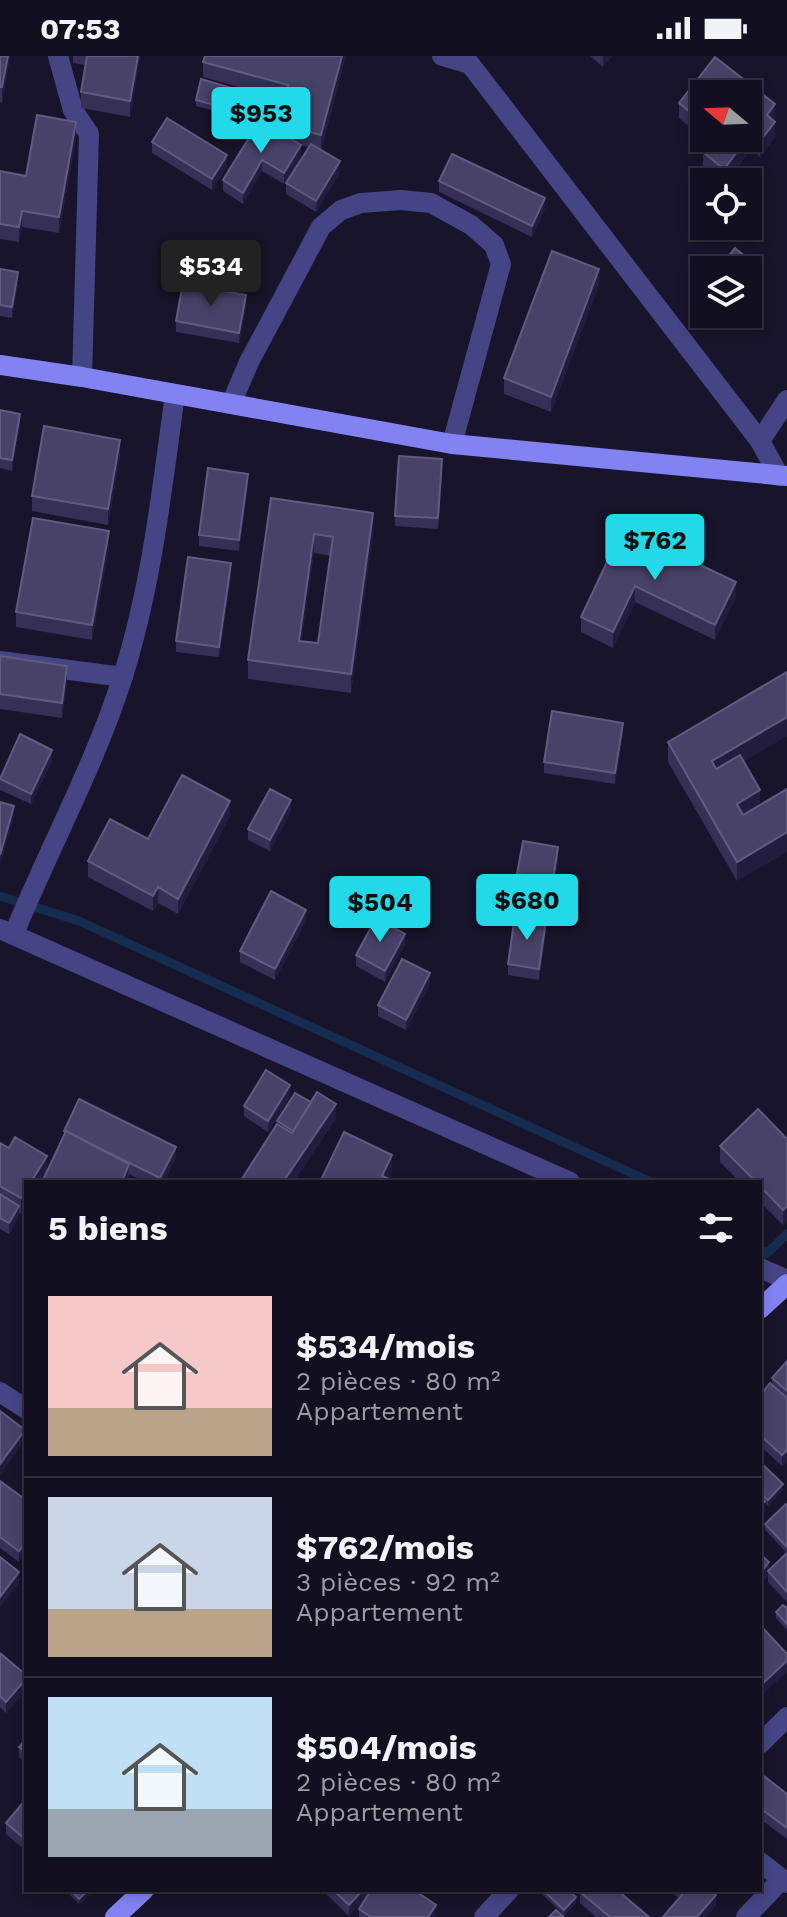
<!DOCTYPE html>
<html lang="fr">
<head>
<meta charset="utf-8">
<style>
	:root { --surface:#120f20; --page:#1b1829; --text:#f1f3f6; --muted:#9c9ca5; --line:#312f3e; --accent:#21d9e9 }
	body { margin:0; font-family:"Work Sans",sans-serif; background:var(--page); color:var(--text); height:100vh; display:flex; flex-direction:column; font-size:30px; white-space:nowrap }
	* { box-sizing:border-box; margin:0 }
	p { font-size:26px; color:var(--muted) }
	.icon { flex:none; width:44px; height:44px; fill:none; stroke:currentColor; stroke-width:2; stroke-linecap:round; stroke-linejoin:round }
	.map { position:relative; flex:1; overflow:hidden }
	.drawer { position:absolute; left:24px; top:1124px; width:738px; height:712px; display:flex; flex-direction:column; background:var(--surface); border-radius:0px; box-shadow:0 4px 12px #0003,0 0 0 2px var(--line) }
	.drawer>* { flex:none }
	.needle { width:52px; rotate:289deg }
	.tools { position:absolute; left:690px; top:24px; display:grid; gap:16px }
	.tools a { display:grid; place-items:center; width:72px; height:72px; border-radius:0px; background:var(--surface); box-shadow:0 4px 12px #0003,0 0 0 2px var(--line); font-size:40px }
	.price { position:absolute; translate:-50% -68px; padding:0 18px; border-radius:8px; background:var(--accent); color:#111; font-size:26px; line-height:52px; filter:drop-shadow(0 2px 4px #0008) }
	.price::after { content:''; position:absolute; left:50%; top:48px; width:24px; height:18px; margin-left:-12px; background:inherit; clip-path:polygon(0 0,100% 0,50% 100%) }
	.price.active { background:#222; color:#fff }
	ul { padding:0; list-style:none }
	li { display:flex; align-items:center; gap:24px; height:200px; padding:0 24px }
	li+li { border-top:2px solid var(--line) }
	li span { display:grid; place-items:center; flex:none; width:224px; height:160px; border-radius:0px; color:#555 }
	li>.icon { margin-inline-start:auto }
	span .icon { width:96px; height:96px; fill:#fffc; stroke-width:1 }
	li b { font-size:34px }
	h2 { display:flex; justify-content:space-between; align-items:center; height:96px; padding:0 24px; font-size:34px }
	.status { display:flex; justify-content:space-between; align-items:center; height:56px; padding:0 40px; background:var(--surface); direction:ltr }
	.status svg { height:22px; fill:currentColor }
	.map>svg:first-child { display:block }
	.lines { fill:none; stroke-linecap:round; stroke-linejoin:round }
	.stream { stroke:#152c4e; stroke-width:9 }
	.street { stroke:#454485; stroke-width:20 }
	.secondary { stroke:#8282f2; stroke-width:20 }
	.wall { fill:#362f56; fill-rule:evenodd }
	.shaded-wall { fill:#221c3e }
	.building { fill:#494268; stroke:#615b7f; stroke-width:2; fill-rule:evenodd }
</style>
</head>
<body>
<div class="status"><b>07:53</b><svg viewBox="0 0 49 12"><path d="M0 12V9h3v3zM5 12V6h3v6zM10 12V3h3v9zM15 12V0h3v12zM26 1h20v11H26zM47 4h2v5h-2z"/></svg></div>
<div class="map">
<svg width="787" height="1861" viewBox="0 0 787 1861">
	<rect width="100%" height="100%" fill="#18142b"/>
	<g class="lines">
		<g class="stream">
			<path d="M0 840 79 865 651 1126"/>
			<path d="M760 1193 766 1198 787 1178"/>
		</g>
		<g class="street">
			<path d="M58 0 73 54 89 78 82 321"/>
			<path d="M442 0 470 8 760 385 779 420"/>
			<path d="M231 348 249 306 321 171 341 154 361 147 401 144 431 147 471 169 494 189 501 208 452 388"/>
			<path d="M760 385 787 344"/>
			<path d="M0 605 123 621"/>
			<path d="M0 873 570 1126"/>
			<path d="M14 878C49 792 95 709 123 620 152 528 162 433 175 338"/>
			<path d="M760 1212 787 1224"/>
			<path d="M0 1336 26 1353"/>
			<path d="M760 1688 787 1661"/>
			<path d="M760 1806 787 1827"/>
			<path d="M484 1861 509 1834"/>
			<path d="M746 1861 782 1823"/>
		</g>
		<g class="secondary">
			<path d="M0 309 82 321 452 388 787 420"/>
			<path d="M760 1253 787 1228"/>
			<path d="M115 1861 144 1834"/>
		</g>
	</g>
	<g class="wall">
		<path d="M0 0H10L2 47 0 46Z"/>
		<path d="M73 0H140L130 61 81 52V36L85 9 73 7Z"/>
		<path d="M346 0 321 94 340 116 316 156 286 138V127L309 91 300 89 301 100 284 128 262 115 243 148 223 135V124L278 75V67L284 44 203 21V6Z"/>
		<path d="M590 0H612L603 11Z"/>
		<path d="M715 1 775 48 774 65 775 66V81L760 101 751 94 726 126H721L703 112V96L710 87 679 62V47ZM704 38H748V82H704Z"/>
		<path d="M235 38 230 59 196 50V44Z"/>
		<path d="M76 82 59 177 22 171 19 186 0 183V115L26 120Z"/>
		<path d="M152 86 227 110 212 134 152 97Z"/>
		<path d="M439 125 545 153 532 181 439 136Z"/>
		<path d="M0 213 18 227 12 262 0 260Z"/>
		<path d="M599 229 551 356 504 338V322Z"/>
		<path d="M246 250 239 287 176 276V265Z"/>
		<path d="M0 354 20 369 12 415 0 412Z"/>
		<path d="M120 399 108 469 32 455V440Z"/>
		<path d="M442 414 438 473 395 470V460Z"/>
		<path d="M248 428 239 495 199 490V479Z"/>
		<path d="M271 442 373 476 351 637 248 623V604ZM314 497 331 500 318 587 301 585Z"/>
		<path d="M623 472 736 541 715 584 635 546 613 592 581 576V561Z"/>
		<path d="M109 491 92 584 16 571V556Z"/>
		<path d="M231 518 219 601 176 596V585Z"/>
		<path d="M0 600 67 626 62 662 0 653Z"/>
		<path d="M787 616V680L744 705 737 825 668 706V686Z"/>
		<path d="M623 678 615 728 544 717V706Z"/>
		<path d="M52 705 31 748 0 734V721Z"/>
		<path d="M291 755 270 795 248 784V773Z"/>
		<path d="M230 760 178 858 158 847 153 855 88 821V805L148 783Z"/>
		<path d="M558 802 553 835 517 829V818Z"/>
		<path d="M306 864 275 924 240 906V895Z"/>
		<path d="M546 875 539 924 508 919V908Z"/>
		<path d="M405 888 385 926 356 910V899Z"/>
		<path d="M430 928 406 974 378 960V949Z"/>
		<path d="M290 1040 268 1076 244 1060V1050Z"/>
		<path d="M64 1075 176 1102 164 1126H146L129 1118 128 1126H42L64 1078Z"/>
		<path d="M787 1083 783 1169 760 1146V1126H740L720 1106V1090Z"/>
		<path d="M0 1087 47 1115 40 1126H26V1150L21 1158 19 1157V1160L9 1178 0 1173Z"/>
		<path d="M787 1305V1405L782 1410 760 1390V1336L762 1337 772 1329V1322Z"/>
		<path d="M760 1406 783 1433 768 1450 765 1447V1456L760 1460Z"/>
		<path d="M0 1425 26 1444 19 1506 0 1492Z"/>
		<path d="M787 1449V1497L765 1474V1468Z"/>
		<path d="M787 1497V1546L768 1526V1519L760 1527 769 1514Z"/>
		<path d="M787 1552V1574L776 1562V1556Z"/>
		<path d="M0 1597 26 1619V1634L6 1657 0 1651Z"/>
		<path d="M26 1683V1707L19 1701V1691Z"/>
		<path d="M760 1717 787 1738V1783L760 1763Z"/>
		<path d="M26 1743V1795L6 1778V1767Z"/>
		<path d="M67 1834H94L79 1848 67 1836Z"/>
		<path d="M322 1834H414L436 1860 435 1861H359V1853L368 1839 349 1860Z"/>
		<path d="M540 1834H568L576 1847 564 1859 540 1836Z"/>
		<path d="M669 1834H710L716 1849 706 1861H663L679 1842Z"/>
		<path d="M580 1836 649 1861H596L580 1847Z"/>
	</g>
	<g class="shaded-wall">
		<path d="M8 0H10L2 47V31Z"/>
		<path d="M138 0H140L130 61V45Z"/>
		<path d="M342 0H346L321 94V79Z"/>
		<path d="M603 0H612L603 11Z"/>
		<path d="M775 48V63L767 74V59Z"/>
		<path d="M76 66V82L59 177V161Z"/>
		<path d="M775 66V81L760 101V85Z"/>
		<path d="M751 78V94L726 126H724V113Z"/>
		<path d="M301 89V100L284 128V117Z"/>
		<path d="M227 99V110L212 134V123Z"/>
		<path d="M262 104V115L243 148V137Z"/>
		<path d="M340 105V116L316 156V145Z"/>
		<path d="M545 142V153L532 181V170Z"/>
		<path d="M22 155V171L19 186V171Z"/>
		<path d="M751 205V211L748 214H744Z"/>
		<path d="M599 213V229L551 356V341Z"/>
		<path d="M18 216V227L12 262V251Z"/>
		<path d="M246 239V250L239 287V277Z"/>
		<path d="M20 358V369L12 415V404Z"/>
		<path d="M120 384V399L108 469V453Z"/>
		<path d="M248 418V428L239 495V484Z"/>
		<path d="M373 457V476L351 637V618Z"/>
		<path d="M109 475V491L92 584V569Z"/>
		<path d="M314 478V497L299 604V585Z"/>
		<path d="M231 507V518L219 601V591Z"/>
		<path d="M736 526V541L715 584V569Z"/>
		<path d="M635 530V546L613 592V576Z"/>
		<path d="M67 610V626L62 662V647Z"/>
		<path d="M787 660V680L712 724V705Z"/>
		<path d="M623 667V678L615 728V717Z"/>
		<path d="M52 694V705L31 748V738Z"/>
		<path d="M760 734V753L737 767V748Z"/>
		<path d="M291 744V755L270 795V784Z"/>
		<path d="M230 745V760L178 858V843Z"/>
		<path d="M14 750V761L0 810V799Z"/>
		<path d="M787 776V796L737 825V806Z"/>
		<path d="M558 791V802L553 835V824Z"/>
		<path d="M158 831V847L153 855V840Z"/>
		<path d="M306 854V864L275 924V913Z"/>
		<path d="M546 864V875L539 924V913Z"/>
		<path d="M405 878V888L385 926V915Z"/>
		<path d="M430 917V928L406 974V964Z"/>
		<path d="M290 1029V1040L268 1076V1065Z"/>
		<path d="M336 1048V1063L294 1126H283Z"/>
		<path d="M176 1091V1102L164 1126H160V1122Z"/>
		<path d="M392 1099V1115L387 1126 382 1120Z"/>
		<path d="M47 1100V1115L40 1126H31Z"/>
		<path d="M129 1108 128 1126H122Z"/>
		<path d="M26 1135V1150L21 1158V1142Z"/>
		<path d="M19 1150V1160L9 1178V1167Z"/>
		<path d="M787 1150V1165L783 1169V1154Z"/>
		<path d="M25 1374V1385L0 1419V1408Z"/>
		<path d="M787 1394V1405L782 1410V1399Z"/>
		<path d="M783 1428V1433L768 1450V1444Z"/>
		<path d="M765 1445V1456L760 1460V1450Z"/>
		<path d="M26 1486V1496L19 1506V1495Z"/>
		<path d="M769 1506V1516L768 1515V1519L760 1527V1517Z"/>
		<path d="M19 1516V1527L0 1552V1541Z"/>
		<path d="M787 1605V1616L760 1641V1630Z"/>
		<path d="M26 1623V1634L6 1657V1646Z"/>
		<path d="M88 1834H94L79 1848V1843Z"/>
		<path d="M363 1834H373L349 1860V1849Z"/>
		<path d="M716 1839V1849L706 1861H697Z"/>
		<path d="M576 1841V1847L564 1859V1854Z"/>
		<path d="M436 1849 435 1861H428Z"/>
	</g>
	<g class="building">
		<path d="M0 0H8L2 31H0Z"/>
		<path d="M87 0H138L130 45 81 36Z"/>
		<path d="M205 0H342L321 79 278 67 288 29 203 6Z"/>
		<path d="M715 1 775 48 767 59 775 66 760 85 751 78 724 113 703 96 714 82H748V38H704V67L679 47Z"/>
		<path d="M201 23 235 33 230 53 196 44Z"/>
		<path d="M37 59 76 66 59 161 22 155 19 171 0 168V115L26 120Z"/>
		<path d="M167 62 227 99 212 123 152 86Z"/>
		<path d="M260 64 301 89 284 117 262 104 243 137 223 124Z"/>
		<path d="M311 88 340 105 316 145 286 127Z"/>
		<path d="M452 98 545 142 532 170 439 125Z"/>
		<path d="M735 192 751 205 744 214H718Z"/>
		<path d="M552 195 599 213 551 341 504 322Z"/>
		<path d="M0 213 18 216 12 251 0 249Z"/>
		<path d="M183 227 246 239 239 277 176 265Z"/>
		<path d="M0 354 20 358 12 404 0 402Z"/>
		<path d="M44 370 120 384 108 453 32 440Z"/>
		<path d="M399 400 442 403 438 462 395 460Z"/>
		<path d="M208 412 248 418 239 484 199 479Z"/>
		<path d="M271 442 373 457 351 618 248 604ZM314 478 333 481 318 587 299 585Z"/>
		<path d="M33 462 109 475 92 569 16 556Z"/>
		<path d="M623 472 736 526 715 569 635 530 613 576 581 561Z"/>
		<path d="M188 501 231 507 219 591 176 585Z"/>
		<path d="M0 600 67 610 62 647 0 638Z"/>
		<path d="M787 616V661L712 705 716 713 740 699 760 734 737 748 743 759 787 733V776L737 806 668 686Z"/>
		<path d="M552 655 623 667 615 717 544 706Z"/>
		<path d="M20 678 52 694 31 738 0 723Z"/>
		<path d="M182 719 230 745 178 843 158 831 153 840 88 805 110 763 148 783Z"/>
		<path d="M270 733 291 744 270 784 248 773Z"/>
		<path d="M0 746 14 750 0 799Z"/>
		<path d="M523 785 558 791 553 824 517 818Z"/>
		<path d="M271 835 306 854 275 913 240 895Z"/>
		<path d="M515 859 546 864 539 913 508 908Z"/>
		<path d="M376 862 405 878 385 915 356 899Z"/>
		<path d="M402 903 430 917 406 964 378 949Z"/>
		<path d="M266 1014 290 1029 268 1065 244 1050Z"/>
		<path d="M317 1036 336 1048 283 1126H240L277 1068 292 1077Z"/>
		<path d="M295 1037 311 1046 293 1075 277 1065Z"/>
		<path d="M79 1043 176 1091 160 1122 64 1075Z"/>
		<path d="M758 1053 787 1083V1150L783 1154 760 1130V1126H756L720 1090Z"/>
		<path d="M66 1075 129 1108 122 1126H42Z"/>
		<path d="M344 1076 392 1099 382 1120 396 1126H320Z"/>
		<path d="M15 1081 47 1100 31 1126H26V1135L21 1142 0 1130V1087L9 1092Z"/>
		<path d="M0 1138 19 1150 9 1167 0 1162Z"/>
		<path d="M787 1305V1335L772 1322Z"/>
		<path d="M770 1327 787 1342V1394L782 1399 760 1379V1336L762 1337Z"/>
		<path d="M0 1355 25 1374 0 1408Z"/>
		<path d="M760 1406 783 1428 768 1444 760 1437Z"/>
		<path d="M0 1425 26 1444V1486L19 1495 0 1481Z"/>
		<path d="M760 1440 765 1445 760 1450Z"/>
		<path d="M786 1448 787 1449V1491L765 1468Z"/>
		<path d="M787 1497V1536L768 1515Z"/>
		<path d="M760 1498 769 1506 760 1517Z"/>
		<path d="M0 1501 19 1516 0 1541Z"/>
		<path d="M783 1549 787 1552V1568L776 1556Z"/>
		<path d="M760 1569 787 1598V1605L760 1630Z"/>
		<path d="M0 1597 26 1619V1623L6 1646 0 1640Z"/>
		<path d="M26 1683V1696L19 1691Z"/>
		<path d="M760 1717 787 1738V1772L760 1752Z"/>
		<path d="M26 1743V1784L6 1767Z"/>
		<path d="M71 1834H88L79 1843Z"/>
		<path d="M333 1834H363L349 1849Z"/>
		<path d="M371 1834H414L436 1849 428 1861H371L359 1853Z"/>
		<path d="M543 1834H568L576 1841 564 1854Z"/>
		<path d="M582 1834H617L649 1861H610L580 1836Z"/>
		<path d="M686 1834H710L716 1839 697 1861H663Z"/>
		<path d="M556 1854 564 1861H549Z"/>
	</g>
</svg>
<div class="tools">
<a><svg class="needle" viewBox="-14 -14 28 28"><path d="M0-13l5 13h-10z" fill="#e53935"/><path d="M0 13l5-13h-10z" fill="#9c9ca5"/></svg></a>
<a><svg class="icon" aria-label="locate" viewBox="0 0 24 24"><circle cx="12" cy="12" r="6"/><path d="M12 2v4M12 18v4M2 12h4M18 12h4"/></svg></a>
<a><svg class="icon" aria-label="layers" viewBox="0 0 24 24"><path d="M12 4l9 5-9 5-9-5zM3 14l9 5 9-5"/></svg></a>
</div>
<b class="price" style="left:261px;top:99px">$953</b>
<b class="price active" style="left:211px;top:252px">$534</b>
<b class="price" style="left:655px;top:526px">$762</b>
<b class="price" style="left:527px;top:886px">$680</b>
<b class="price" style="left:380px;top:888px">$504</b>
<section class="drawer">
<h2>5 biens<svg class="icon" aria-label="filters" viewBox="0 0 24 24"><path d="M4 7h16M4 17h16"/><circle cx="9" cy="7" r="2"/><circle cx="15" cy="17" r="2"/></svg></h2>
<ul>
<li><span style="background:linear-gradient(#f6c9c9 70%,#b9a48a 0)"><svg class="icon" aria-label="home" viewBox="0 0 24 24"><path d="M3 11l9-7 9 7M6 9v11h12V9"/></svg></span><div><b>$534/mois</b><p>2 pièces · 80 m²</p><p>Appartement</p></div></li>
<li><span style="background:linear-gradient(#c9d6e8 70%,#b9a48a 0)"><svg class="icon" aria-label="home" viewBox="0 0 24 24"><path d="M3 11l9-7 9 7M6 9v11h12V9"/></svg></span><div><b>$762/mois</b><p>3 pièces · 92 m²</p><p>Appartement</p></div></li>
<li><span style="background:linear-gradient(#bfe0f5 70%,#9aa5b1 0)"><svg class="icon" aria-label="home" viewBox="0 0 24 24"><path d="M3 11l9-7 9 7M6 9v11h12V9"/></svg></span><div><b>$504/mois</b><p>2 pièces · 80 m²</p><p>Appartement</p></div></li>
</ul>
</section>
</div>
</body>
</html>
